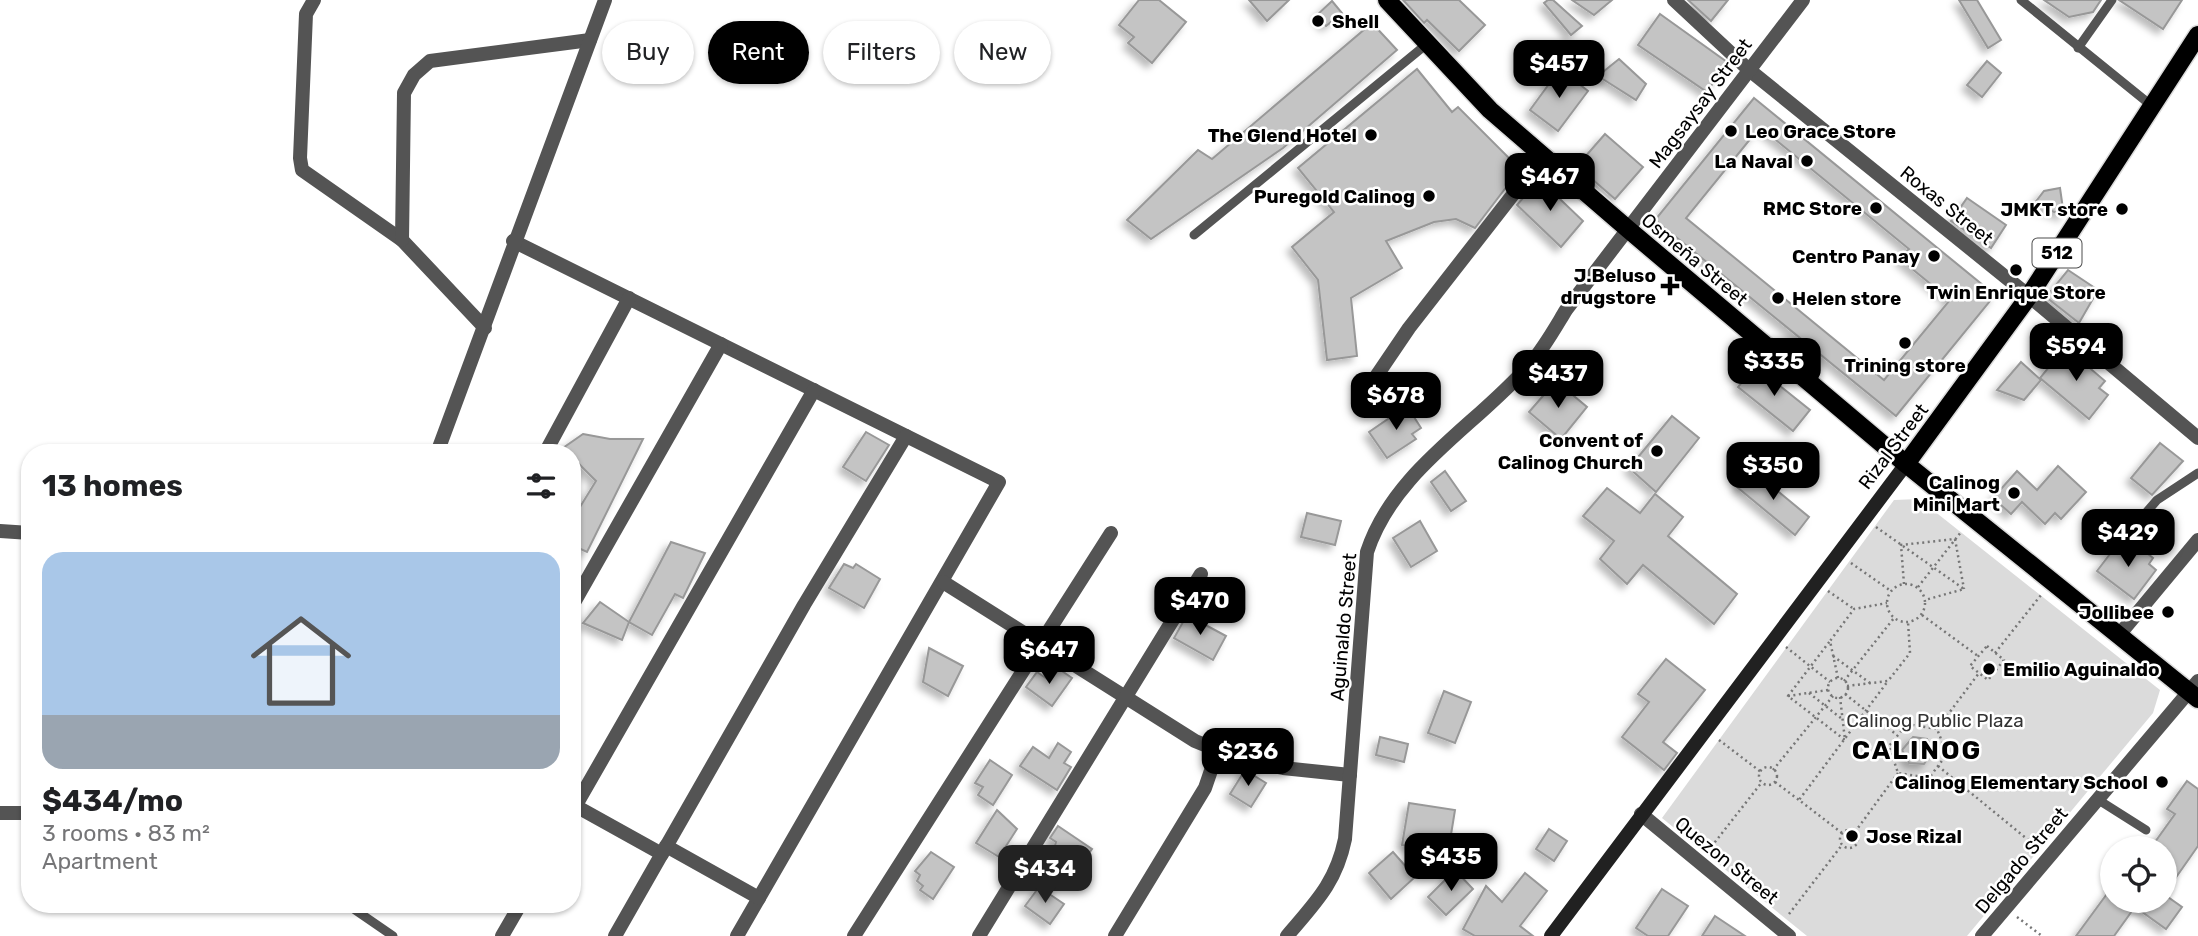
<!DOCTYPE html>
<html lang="en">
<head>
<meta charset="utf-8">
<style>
	:root { --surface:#fff; --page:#f6f6f6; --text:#202124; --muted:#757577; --line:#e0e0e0; --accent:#000 }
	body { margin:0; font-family:Rubik,sans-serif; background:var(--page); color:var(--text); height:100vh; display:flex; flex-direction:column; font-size:26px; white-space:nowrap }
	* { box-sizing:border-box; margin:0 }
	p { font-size:23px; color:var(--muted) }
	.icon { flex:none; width:38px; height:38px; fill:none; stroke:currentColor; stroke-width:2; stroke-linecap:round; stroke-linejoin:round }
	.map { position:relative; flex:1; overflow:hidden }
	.drawer { position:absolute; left:21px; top:444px; width:560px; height:469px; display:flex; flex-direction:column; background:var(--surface); border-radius:28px; box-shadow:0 2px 5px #0004 }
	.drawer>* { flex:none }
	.top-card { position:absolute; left:602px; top:21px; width:665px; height:63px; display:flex; gap:14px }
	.tools { position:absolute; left:2100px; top:836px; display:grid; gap:14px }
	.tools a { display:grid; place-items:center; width:77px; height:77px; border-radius:50%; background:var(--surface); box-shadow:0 2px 5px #0004; font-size:35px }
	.price { position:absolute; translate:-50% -60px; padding:0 16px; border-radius:14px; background:var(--accent); color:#fff; font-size:23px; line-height:46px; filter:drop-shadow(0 2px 4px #0008) }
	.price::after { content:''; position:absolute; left:50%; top:42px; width:21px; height:16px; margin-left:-10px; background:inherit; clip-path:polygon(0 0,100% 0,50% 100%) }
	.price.on { background:#222; color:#fff }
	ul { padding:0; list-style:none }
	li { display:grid; align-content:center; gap:14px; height:371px; padding:0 21px }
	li+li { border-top:2px solid var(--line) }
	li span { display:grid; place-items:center; height:217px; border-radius:21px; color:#555 }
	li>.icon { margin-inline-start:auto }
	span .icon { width:126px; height:126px; fill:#fffc; stroke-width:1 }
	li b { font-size:30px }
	h2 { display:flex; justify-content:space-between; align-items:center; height:84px; padding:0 21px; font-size:30px }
	.tag { padding:0 24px; border-radius:32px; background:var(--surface); box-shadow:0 2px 5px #0004; font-size:24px; line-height:63px }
	.tag.on { background:var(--accent); color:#fff }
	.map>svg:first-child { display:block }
	.green { fill:#dbdbdb }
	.building { fill:#c4c4c4; stroke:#989898; stroke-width:2; fill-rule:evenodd; filter:url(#shadow) }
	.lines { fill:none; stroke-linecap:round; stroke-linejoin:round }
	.primary-casing { stroke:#dbdbdb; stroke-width:21 }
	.path { stroke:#767676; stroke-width:2.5; stroke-dasharray:2 3.5; stroke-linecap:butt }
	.lane { stroke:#545454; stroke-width:9 }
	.street { stroke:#545454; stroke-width:14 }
	.secondary { stroke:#212121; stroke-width:14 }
	.primary { stroke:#000; stroke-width:18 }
	.poi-dot { fill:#000; stroke:#fff; stroke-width:2.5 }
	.labels { text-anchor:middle; stroke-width:5; stroke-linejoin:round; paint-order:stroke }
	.shield { fill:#fff; stroke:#4c4c4c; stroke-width:2 }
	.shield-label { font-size:18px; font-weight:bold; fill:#000 }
	.poi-label { font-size:19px; font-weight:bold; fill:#000; stroke:#fff; text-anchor:end }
	.street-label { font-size:19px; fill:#000; stroke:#fff }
	.park-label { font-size:19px; fill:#323232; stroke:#fff }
	.district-label { font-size:26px; font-weight:bold; letter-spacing:2px; fill:#000; stroke:#fff }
</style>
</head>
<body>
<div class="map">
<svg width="2198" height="936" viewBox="0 0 2198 936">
	<defs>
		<filter id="shadow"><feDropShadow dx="-5" dy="5" stdDeviation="3.5" flood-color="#0004"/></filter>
	</defs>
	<rect width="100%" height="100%" fill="#fff"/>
	<path class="green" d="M1919 499 2160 690 2153 713 1967 936H1807L1662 818 1894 500Z"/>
	<g class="building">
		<path d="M1139 0H1159L1186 22 1152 63 1128 43 1134 37 1119 25Z"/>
		<path d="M1249 0H1289L1267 21Z"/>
		<path d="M1403 0H1459L1485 25 1459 51 1427 20 1424 23Z"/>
		<path d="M1548 0H1553L1582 26 1571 35 1544 3Z"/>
		<path d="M1572 0H1612L1594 15Z"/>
		<path d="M1688 0H1728L1711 21Z"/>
		<path d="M1959 0H1977L2001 40 1988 48Z"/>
		<path d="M2044 0H2101L2093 12 2069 17Z"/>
		<path d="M2119 0H2182L2163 29Z"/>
		<path d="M1332 1 1342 13 1326 26 1317 15Z"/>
		<path d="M1660 14 1727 62 1707 92 1638 45Z"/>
		<path d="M1372 23 1397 50 1283 148 1151 239 1127 220 1198 150 1212 159Z"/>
		<path d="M1619 59 1646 84 1636 100 1598 76Z"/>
		<path d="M1987 61 2001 73 1982 97 1967 85Z"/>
		<path d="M1417 69 1452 112 1458 107 1520 169 1475 228 1456 219 1434 222 1386 241 1402 268 1351 298 1357 356 1327 360 1318 280 1292 247 1334 212 1298 168Z"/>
		<path d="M1560 69 1588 91 1558 131 1530 110Z"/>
		<path d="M1754 98 1995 295 1896 416 1655 220ZM1760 127 1909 249 1900 259 1950 300 1884 380 1686 218Z"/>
		<path d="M1605 134 1643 167 1615 199 1577 166Z"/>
		<path d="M1539 179 1583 221 1561 247 1517 205Z"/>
		<path d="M2060 188 2064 216 2034 204 2044 191Z"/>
		<path d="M1967 198 2006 225 1991 248 1951 221Z"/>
		<path d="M2068 270 2098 290 2079 323 2046 297Z"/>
		<path d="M2065 347 2105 381 2099 388 2108 395 2089 419 2040 378Z"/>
		<path d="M2021 362 2041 380 2024 400 1997 390Z"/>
		<path d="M1755 366 1810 410 1793 431 1738 387Z"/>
		<path d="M1556 381 1587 407 1561 439 1529 412Z"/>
		<path d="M1407 406 1421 428 1412 434 1416 439 1387 458 1369 432Z"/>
		<path d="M1672 416 1699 438 1656 492 1629 468Z"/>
		<path d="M866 432 889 445 866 481 843 467Z"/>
		<path d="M583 434 610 439H643L587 552 572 545V520L596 481 572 457V453L563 448Z"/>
		<path d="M2160 443 2183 461 2152 495 2131 478Z"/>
		<path d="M2058 466 2086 492 2061 519 2055 513 2045 524 2022 502 2011 514 1993 498 2017 471 2037 490Z"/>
		<path d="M1751 469 1809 517 1795 535 1737 487Z"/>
		<path d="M1445 471 1466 501 1451 511 1431 482Z"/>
		<path d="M1607 488 1640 513 1655 494 1683 517 1668 536 1737 594 1714 624 1643 565 1627 584 1600 559 1614 541 1583 516Z"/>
		<path d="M1307 513 1341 521 1335 545 1301 537Z"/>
		<path d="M1420 521 1437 551 1411 567 1393 538Z"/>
		<path d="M2120 541 2133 551 2137 545 2153 558 2149 564 2156 570 2134 599 2097 571Z"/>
		<path d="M671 542 705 553 683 598 675 594 652 635 629 622Z"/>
		<path d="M844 564 853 568 856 564 880 579 864 608 829 588Z"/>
		<path d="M600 602 629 622 622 640 583 623Z"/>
		<path d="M1187 615 1226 636 1213 660 1174 638Z"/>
		<path d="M929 648 963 666 948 696 923 682Z"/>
		<path d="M1666 659 1705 690 1663 742 1677 753 1664 770 1622 737 1649 702 1638 694Z"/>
		<path d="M1059 669 1072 678 1052 706 1026 687 1037 672 1050 681Z"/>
		<path d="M1444 691 1471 702 1455 743 1428 733Z"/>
		<path d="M1380 737 1408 744 1404 762 1376 755Z"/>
		<path d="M1913 737 1927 739 1933 751 1924 764 1909 763 1902 750Z"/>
		<path d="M1058 743 1071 752 1064 763 1071 767 1057 790 1020 766 1033 747 1049 758Z"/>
		<path d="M990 760 1012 775 993 805 978 795 983 787 975 783Z"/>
		<path d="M1245 770 1266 783 1251 807 1230 794Z"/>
		<path d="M2187 781 2198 789V846L2165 893V849H2150L2175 814 2167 809Z"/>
		<path d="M1409 803 1455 810 1448 853 1402 845Z"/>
		<path d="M997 810 1017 829 999 857 976 843Z"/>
		<path d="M1058 826 1092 849 1077 870 1053 852 1056 842 1050 838Z"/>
		<path d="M1549 829 1567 841 1554 861 1536 849Z"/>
		<path d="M931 852 954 867 933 899 920 890 923 886 917 881 920 875 915 871Z"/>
		<path d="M1393 852 1415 877 1391 899 1369 873Z"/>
		<path d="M1455 870 1473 889 1446 915 1428 897Z"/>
		<path d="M1525 873 1547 891 1520 926 1533 936H1475L1463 929 1486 886 1502 902Z"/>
		<path d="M1039 887 1064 904 1050 924 1025 906Z"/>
		<path d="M2112 887V901H2165V895L2182 907 2166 929 2135 907 2114 936H2076Z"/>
		<path d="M1662 889 1688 906 1668 936H1648L1636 928Z"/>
		<path d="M1715 916 1745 936H1702Z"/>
	</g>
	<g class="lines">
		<defs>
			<g id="primary">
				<path d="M1387 0 1490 110 1629 230 1906 464 2198 699"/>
				<path d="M1906 464 2029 296 2198 35"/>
			</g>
		</defs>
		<use href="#primary" class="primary-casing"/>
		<g class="path">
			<path d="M1876 527 1964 589 1925 600"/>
			<path d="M1851 563 1891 591"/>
			<circle cx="1906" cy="603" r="19"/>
			<path d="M1904 584 1901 545 1955 539 1964 589"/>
			<path d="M1918 587 1961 532"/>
			<path d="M1828 591 1854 609"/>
			<path d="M1922 615 1978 656"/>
			<path d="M1987 646 2004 660 1988 680 1970 666Z"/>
			<path d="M1786 647 1830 682"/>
			<path d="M1995 653 2041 595"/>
			<path d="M1833 656 1870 683"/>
			<path d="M1838 678 1830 641 1854 609 1887 603"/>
			<circle cx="1838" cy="688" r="10"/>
			<path d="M1844 681 1894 618"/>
			<path d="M1847 686 1888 681 1910 653 1908 622"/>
			<path d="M1828 690 1788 696 1845 740 1840 697"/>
			<path d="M1809 693 1842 719"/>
			<path d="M1845 694 1897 735"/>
			<path d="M1788 696 1830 641"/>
			<path d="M1907 724 1937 729 1947 754 1929 778 1898 773 1889 746Z"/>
			<path d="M1937 729 1979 673"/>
			<path d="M1719 740 1761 772"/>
			<path d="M1938 766 2038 848"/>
			<circle cx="1768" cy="776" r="9"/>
			<path d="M1773 770 1833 696"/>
			<path d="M1775 782 1799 800"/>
			<circle cx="1849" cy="839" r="9"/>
			<path d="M1855 832 1898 773"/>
			<path d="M1842 833 1799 800 1888 681"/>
			<path d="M1708 851 1762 782"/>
			<path d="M1789 914 1842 845"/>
			<path d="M2017 917 2042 936"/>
		</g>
		<g class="lane">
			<path d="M2021 0 2152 106"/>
			<path d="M2078 48 2112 0"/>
			<path d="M1194 235 1428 43"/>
			<path d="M2125 537 2157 500 2198 473"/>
			<path d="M2097 799 2146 830"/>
			<path d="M348 905 393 936"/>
		</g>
		<g class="street">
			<path d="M314 0 306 14 300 158 302 170 402 240 485 328"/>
			<path d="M1674 0 1748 69 2029 296 2198 438"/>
			<path d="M402 240 404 93 414 75 430 61 590 40"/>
			<path d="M513 241 999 482 737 936"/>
			<path d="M1371 384 1409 328 1543 156"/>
			<path d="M437 453 605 0"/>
			<path d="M545 453 629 298"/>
			<path d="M0 531 30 533"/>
			<path d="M943 582 1195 741 1242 760 1283 768 1350 775"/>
			<path d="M572 606 721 344"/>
			<path d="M2119 635 2198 540"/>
			<path d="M572 804 662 854"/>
			<path d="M572 812 814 390"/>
			<path d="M0 813H30"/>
			<path d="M1641 814 1789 936"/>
			<path d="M666 846 759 898"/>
			<path d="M502 936 520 905"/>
			<path d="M615 936 804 605 906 436"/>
			<path d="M854 936 1111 533"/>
			<path d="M979 936 1201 574"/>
			<path d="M1115 936 1205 788 1218 750"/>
			<path d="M1287 936C1315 903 1336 883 1345 839L1367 552C1394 470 1476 426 1530 364 1544 348 1555 328 1566 310L1803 0"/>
			<path d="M1982 936 2198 681"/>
		</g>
		<path class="secondary" d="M1551 936 1906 464"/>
		<use href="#primary" class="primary"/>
	</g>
	<g class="poi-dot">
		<circle cx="1318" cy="21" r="7"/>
		<circle cx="1731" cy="131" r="7"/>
		<circle cx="1371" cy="135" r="7"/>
		<circle cx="1807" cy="161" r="7"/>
		<circle cx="1429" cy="196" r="7"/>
		<circle cx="1876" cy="208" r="7"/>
		<circle cx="2122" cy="209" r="7"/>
		<circle cx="1934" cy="256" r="7"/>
		<circle cx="2016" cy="270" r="7"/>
		<path d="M1666.5 275.5h7v7h7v7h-7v7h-7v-7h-7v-7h7z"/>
		<circle cx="1778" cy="298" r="7"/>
		<circle cx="1905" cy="343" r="7"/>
		<circle cx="1657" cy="451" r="7"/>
		<circle cx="2014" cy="493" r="7"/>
		<circle cx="2168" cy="612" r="7"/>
		<circle cx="1989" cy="669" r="7"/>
		<circle cx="2162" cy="782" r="7"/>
		<circle cx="1852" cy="836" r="7"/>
	</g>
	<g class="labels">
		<rect class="shield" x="2032.5" y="238.5" width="49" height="29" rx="5"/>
		<g class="shield-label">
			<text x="2057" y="259">512</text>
		</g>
		<g class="poi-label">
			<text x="1332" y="28" text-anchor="start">Shell</text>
			<text x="1745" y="138" text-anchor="start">Leo Grace Store</text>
			<text x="1357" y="142">The Glend Hotel</text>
			<text x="1793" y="168">La Naval</text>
			<text x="1415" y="203">Puregold Calinog</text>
			<text x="1862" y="215">RMC Store</text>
			<text x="2108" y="216">JMKT store</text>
			<text x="1920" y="263">Centro Panay</text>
			<text x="1656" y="282">J.Beluso<tspan x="1656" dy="22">drugstore</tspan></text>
			<text x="2016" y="299" text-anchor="middle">Twin Enrique Store</text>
			<text x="1792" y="305" text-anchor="start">Helen store</text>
			<text x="1905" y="372" text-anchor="middle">Trining store</text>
			<text x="1643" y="447">Convent of<tspan x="1643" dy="22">Calinog Church</tspan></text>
			<text x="2000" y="489">Calinog<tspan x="2000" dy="22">Mini Mart</tspan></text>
			<text x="2154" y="619">Jollibee</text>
			<text x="2003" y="676" text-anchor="start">Emilio Aguinaldo</text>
			<text x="2148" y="789">Calinog Elementary School</text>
			<text x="1866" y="843" text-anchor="start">Jose Rizal</text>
		</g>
		<g class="street-label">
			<text transform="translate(1700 103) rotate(-53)" y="7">Magsaysay Street</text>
			<text transform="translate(1947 205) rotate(39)" y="7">Roxas Street</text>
			<text transform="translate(1695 259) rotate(40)" y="7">Osmeña Street</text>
			<text transform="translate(1893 446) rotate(-53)" y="7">Rizal Street</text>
			<text transform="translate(1343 627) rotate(-85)" y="7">Aguinaldo Street</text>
			<text transform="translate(1727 860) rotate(39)" y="7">Quezon Street</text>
			<text transform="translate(2021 860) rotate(-50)" y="7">Delgado Street</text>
		</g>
		<g class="park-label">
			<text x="1935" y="727">Calinog Public Plaza</text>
		</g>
		<g class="district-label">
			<text x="1917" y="759">CALINOG</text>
		</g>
	</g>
</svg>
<div class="tools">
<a><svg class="icon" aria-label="locate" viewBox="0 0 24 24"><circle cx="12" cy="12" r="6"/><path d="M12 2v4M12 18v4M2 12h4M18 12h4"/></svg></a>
</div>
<b class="price" style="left:1559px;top:100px">$457</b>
<b class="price" style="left:1550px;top:213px">$467</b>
<b class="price" style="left:2076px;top:383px">$594</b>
<b class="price" style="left:1774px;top:398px">$335</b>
<b class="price" style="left:1558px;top:410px">$437</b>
<b class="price" style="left:1396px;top:432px">$678</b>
<b class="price" style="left:1773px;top:502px">$350</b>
<b class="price" style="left:2128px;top:569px">$429</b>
<b class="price" style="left:1200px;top:637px">$470</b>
<b class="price" style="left:1049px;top:686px">$647</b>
<b class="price" style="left:1248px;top:788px">$236</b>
<b class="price" style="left:1451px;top:893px">$435</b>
<b class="price on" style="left:1045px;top:905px">$434</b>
<div class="top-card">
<a class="tag">Buy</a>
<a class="tag on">Rent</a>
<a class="tag">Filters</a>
<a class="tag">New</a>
</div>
<section class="drawer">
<h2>13 homes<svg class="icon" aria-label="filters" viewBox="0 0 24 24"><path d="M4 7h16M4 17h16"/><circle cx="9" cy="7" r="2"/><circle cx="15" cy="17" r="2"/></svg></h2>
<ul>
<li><span style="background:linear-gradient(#a9c7e8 75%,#9aa5b1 0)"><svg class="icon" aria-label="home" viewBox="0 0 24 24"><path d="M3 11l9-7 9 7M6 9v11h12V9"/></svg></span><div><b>$434/mo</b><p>3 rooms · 83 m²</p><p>Apartment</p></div></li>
</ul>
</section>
</div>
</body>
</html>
